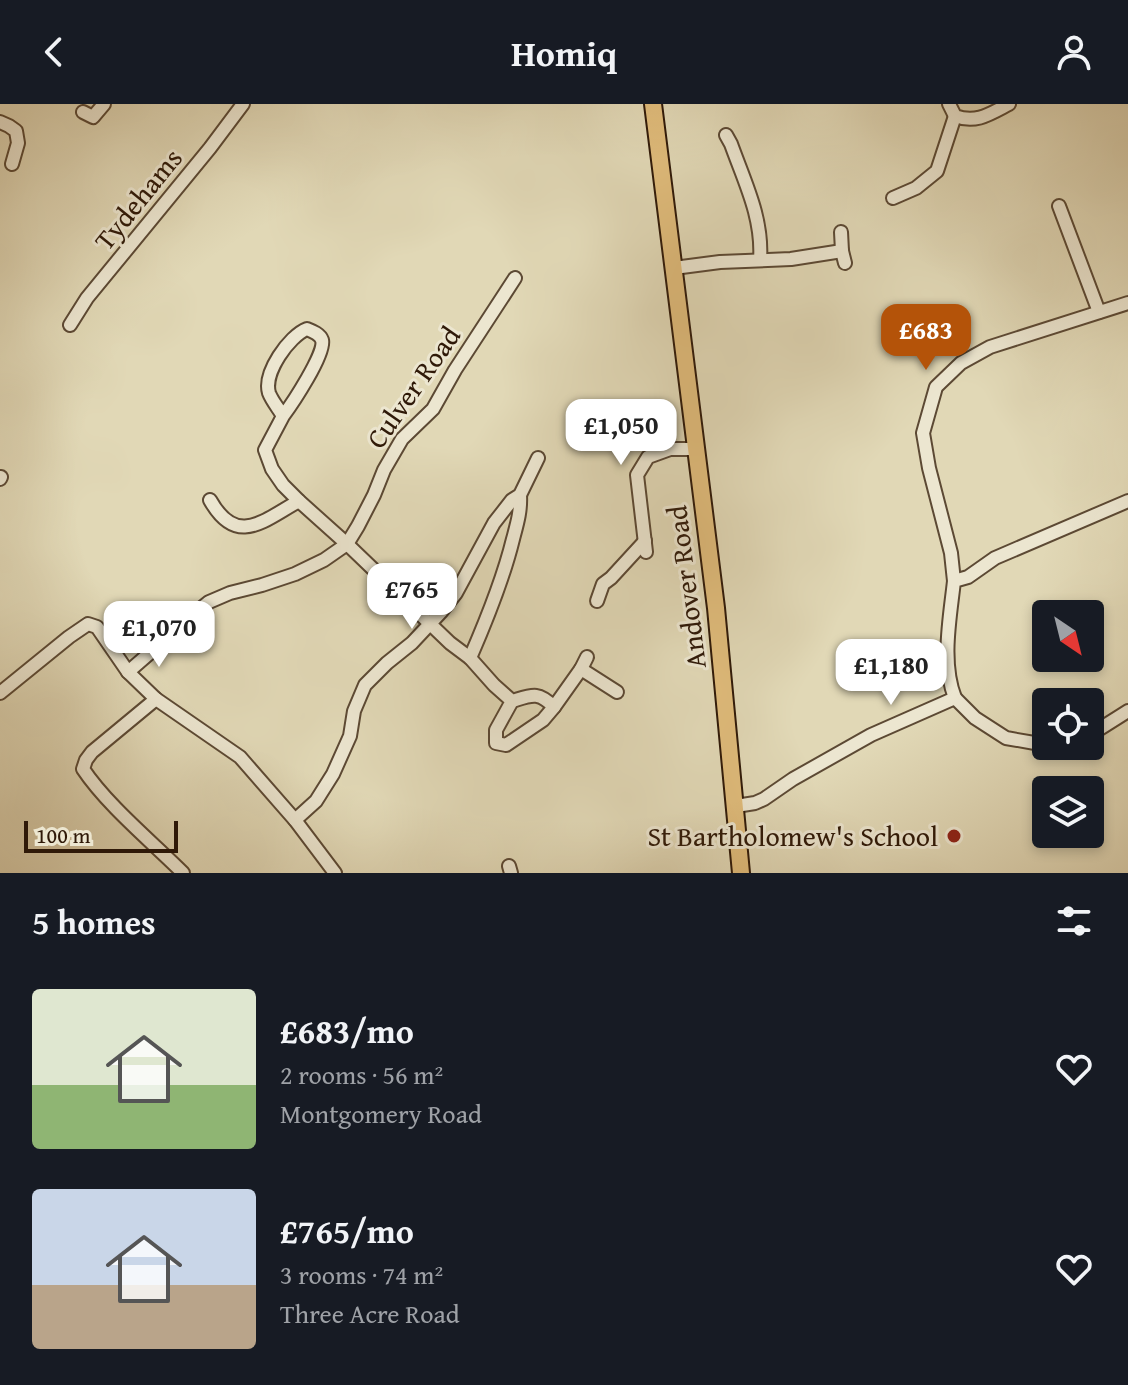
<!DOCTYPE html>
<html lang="en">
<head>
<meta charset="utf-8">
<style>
	:root { --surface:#171b24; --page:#20242c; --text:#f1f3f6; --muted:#9ea1a6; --accent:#b45309 }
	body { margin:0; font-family:"Gentium Book Plus",serif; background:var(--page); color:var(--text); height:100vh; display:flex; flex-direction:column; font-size:30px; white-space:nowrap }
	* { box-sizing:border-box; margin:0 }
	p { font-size:26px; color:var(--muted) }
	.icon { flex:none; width:44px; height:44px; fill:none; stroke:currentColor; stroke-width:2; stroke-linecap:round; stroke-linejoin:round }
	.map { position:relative; height:769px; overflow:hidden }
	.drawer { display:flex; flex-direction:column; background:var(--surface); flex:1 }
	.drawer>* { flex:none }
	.needle { width:52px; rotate:145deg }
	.controls { position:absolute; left:1032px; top:496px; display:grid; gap:16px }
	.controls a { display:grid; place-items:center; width:72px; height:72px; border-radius:8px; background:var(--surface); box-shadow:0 4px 12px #0003; font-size:40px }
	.scale { position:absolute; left:24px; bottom:20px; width:154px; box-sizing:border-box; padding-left:8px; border:4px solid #2f1908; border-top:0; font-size:22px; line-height:28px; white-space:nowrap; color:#2f1908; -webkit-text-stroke:6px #ece6d0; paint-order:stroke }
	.price { position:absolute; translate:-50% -68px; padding:0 18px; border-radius:16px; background:#fff; color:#222; font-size:26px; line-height:52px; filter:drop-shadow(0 2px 4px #0008) }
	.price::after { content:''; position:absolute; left:50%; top:48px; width:24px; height:18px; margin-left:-12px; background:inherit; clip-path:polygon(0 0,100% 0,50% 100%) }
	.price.current { background:var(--accent); color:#fff }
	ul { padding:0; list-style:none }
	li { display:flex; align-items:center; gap:24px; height:200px; padding:0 32px }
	li span { display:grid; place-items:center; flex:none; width:224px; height:160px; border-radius:8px; color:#555 }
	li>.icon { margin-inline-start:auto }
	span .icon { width:96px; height:96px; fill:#fffc; stroke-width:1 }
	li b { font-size:34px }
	h2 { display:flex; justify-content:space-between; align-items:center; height:96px; padding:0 32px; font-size:34px }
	header { display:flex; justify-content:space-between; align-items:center; height:104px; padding:0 32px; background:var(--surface); font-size:36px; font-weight:700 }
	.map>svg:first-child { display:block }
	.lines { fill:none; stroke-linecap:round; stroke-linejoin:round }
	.minor-casing { stroke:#5c4934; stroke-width:16 }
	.major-casing { stroke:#2f1908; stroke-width:20 }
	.minor { stroke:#ece6d0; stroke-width:12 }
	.major { stroke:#e0bc7b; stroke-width:16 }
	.poi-dot { fill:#8f2418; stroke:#ece6d0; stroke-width:3 }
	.labels { text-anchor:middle; stroke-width:6; stroke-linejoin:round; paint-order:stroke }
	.street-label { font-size:28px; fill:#2f1908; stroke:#ece6d0 }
	.poi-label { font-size:28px; fill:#2f1908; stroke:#ece6d0; text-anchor:end }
</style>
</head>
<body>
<header><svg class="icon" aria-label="back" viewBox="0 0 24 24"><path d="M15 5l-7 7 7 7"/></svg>Homiq<svg class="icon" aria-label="person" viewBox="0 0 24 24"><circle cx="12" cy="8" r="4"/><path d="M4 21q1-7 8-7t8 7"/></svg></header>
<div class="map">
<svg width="1128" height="769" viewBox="0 0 1128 769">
	<rect width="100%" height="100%" fill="#e1d8b6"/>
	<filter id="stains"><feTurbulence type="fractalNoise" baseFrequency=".0025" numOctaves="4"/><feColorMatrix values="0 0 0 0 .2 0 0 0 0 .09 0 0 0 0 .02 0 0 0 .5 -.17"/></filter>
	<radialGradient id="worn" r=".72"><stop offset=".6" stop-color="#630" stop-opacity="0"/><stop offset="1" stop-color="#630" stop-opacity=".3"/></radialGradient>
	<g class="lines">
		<defs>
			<g id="minor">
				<path d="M949 0 955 12C976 20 990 10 1009 0"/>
				<path d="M83 8 93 13 104 0"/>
				<path d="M0 18 9 22 16 27 18 39 12 60"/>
				<path d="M726 31 731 40C745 79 763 114 760 156"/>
				<path d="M893 94 916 84 937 67 955 12"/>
				<path d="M1059 102 1099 208"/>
				<path d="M841 128 842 147 845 159"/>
				<path d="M674 164 720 158 791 155 842 147"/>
				<path d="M70 221 87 194 210 44 243 0"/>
				<path d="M283 312C292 300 326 249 322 236 320 230 312 227 307 225 289 232 263 269 269 289 272 297 279 305 283 312L265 346 272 365 283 381 299 397 347 440 450 539 470 554 494 581 512 597C532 591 538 587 554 603L543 616 506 641 496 639V626L512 597"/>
				<path d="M0 375 1 373"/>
				<path d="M210 396C237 444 264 416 299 397"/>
				<path d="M646 448 637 371 648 353 670 345H695"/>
				<path d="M954 477 951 449 929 364 923 329 936 283 961 259 990 243 1128 199"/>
				<path d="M597 497 603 480 611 474 645 437"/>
				<circle cx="180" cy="523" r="17"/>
				<path d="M193 511 209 498 230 489 262 481 295 470 324 456 347 440 358 422 374 391 384 366 402 335 433 305 455 266 515 174"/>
				<path d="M587 553 581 565 617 588"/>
				<path d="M470 554C487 515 503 476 513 435 517 420 521 407 520 391"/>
				<path d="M128 568 167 534"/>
				<path d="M0 589 69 533 88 520 97 523 128 568 156 595 240 653 295 716 335 769"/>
				<path d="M955 594C941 558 950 514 954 477L968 473 995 454 1128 397"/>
				<path d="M156 595 92 648 86 656 83 665C107 701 152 738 183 769"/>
				<path d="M554 603 581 565"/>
				<path d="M1090 631 1128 607"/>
				<path d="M736 702 755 699 764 695 793 675 871 631 955 594 975 614 1006 634 1046 641"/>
				<path d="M295 716 316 697 333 670 350 632 354 607 365 581 387 559 412 539 441 508 456 489 494 419 512 396 520 391 538 354"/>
				<path d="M509 762 511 769"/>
			</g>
			<path id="major" d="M653 0 716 504 741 769"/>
		</defs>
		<use href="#minor" class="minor-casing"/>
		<use href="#major" class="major-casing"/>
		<use href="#minor" class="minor"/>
		<use href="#major" class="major"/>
	</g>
	<circle class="poi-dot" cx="954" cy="732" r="8"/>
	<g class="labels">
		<g class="street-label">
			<text transform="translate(138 95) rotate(-51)" y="10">Tydehams</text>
			<text transform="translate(413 283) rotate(-55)" y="10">Culver Road</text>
			<text transform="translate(686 483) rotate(-97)" y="10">Andover Road</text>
		</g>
		<g class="poi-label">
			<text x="938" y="742">St Bartholomew's School</text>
		</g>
	</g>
	<rect width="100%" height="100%" filter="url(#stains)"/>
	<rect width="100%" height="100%" fill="url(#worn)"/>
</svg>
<div class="controls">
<a><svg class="needle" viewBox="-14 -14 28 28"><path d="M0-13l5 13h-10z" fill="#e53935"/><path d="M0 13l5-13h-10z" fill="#9ea1a6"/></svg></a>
<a><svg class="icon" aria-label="locate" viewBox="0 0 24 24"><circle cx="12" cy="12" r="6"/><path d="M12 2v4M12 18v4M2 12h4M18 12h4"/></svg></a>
<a><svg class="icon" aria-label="layers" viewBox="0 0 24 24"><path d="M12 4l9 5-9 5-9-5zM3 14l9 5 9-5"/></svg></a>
</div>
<div class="scale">100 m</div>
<b class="price current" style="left:926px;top:268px">£683</b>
<b class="price" style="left:621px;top:363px">£1,050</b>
<b class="price" style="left:412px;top:527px">£765</b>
<b class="price" style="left:159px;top:565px">£1,070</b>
<b class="price" style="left:891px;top:603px">£1,180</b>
</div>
<section class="drawer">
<h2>5 homes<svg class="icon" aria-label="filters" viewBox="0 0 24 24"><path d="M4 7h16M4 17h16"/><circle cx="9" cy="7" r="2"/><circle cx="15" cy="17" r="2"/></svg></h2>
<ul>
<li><span style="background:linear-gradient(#dfe7d0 60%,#8fb573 0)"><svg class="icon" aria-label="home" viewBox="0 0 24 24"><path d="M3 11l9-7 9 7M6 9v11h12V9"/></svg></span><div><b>£683/mo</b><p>2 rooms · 56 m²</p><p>Montgomery Road</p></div><svg class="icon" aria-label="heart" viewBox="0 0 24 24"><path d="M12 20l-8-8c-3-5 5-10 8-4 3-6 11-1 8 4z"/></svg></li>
<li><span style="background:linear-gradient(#c9d6e8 60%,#b9a48a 0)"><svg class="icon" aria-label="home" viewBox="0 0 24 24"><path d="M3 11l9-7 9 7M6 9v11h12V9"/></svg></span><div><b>£765/mo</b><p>3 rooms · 74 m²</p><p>Three Acre Road</p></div><svg class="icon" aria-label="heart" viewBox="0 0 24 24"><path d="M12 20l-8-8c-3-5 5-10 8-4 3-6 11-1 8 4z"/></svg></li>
</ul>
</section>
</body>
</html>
